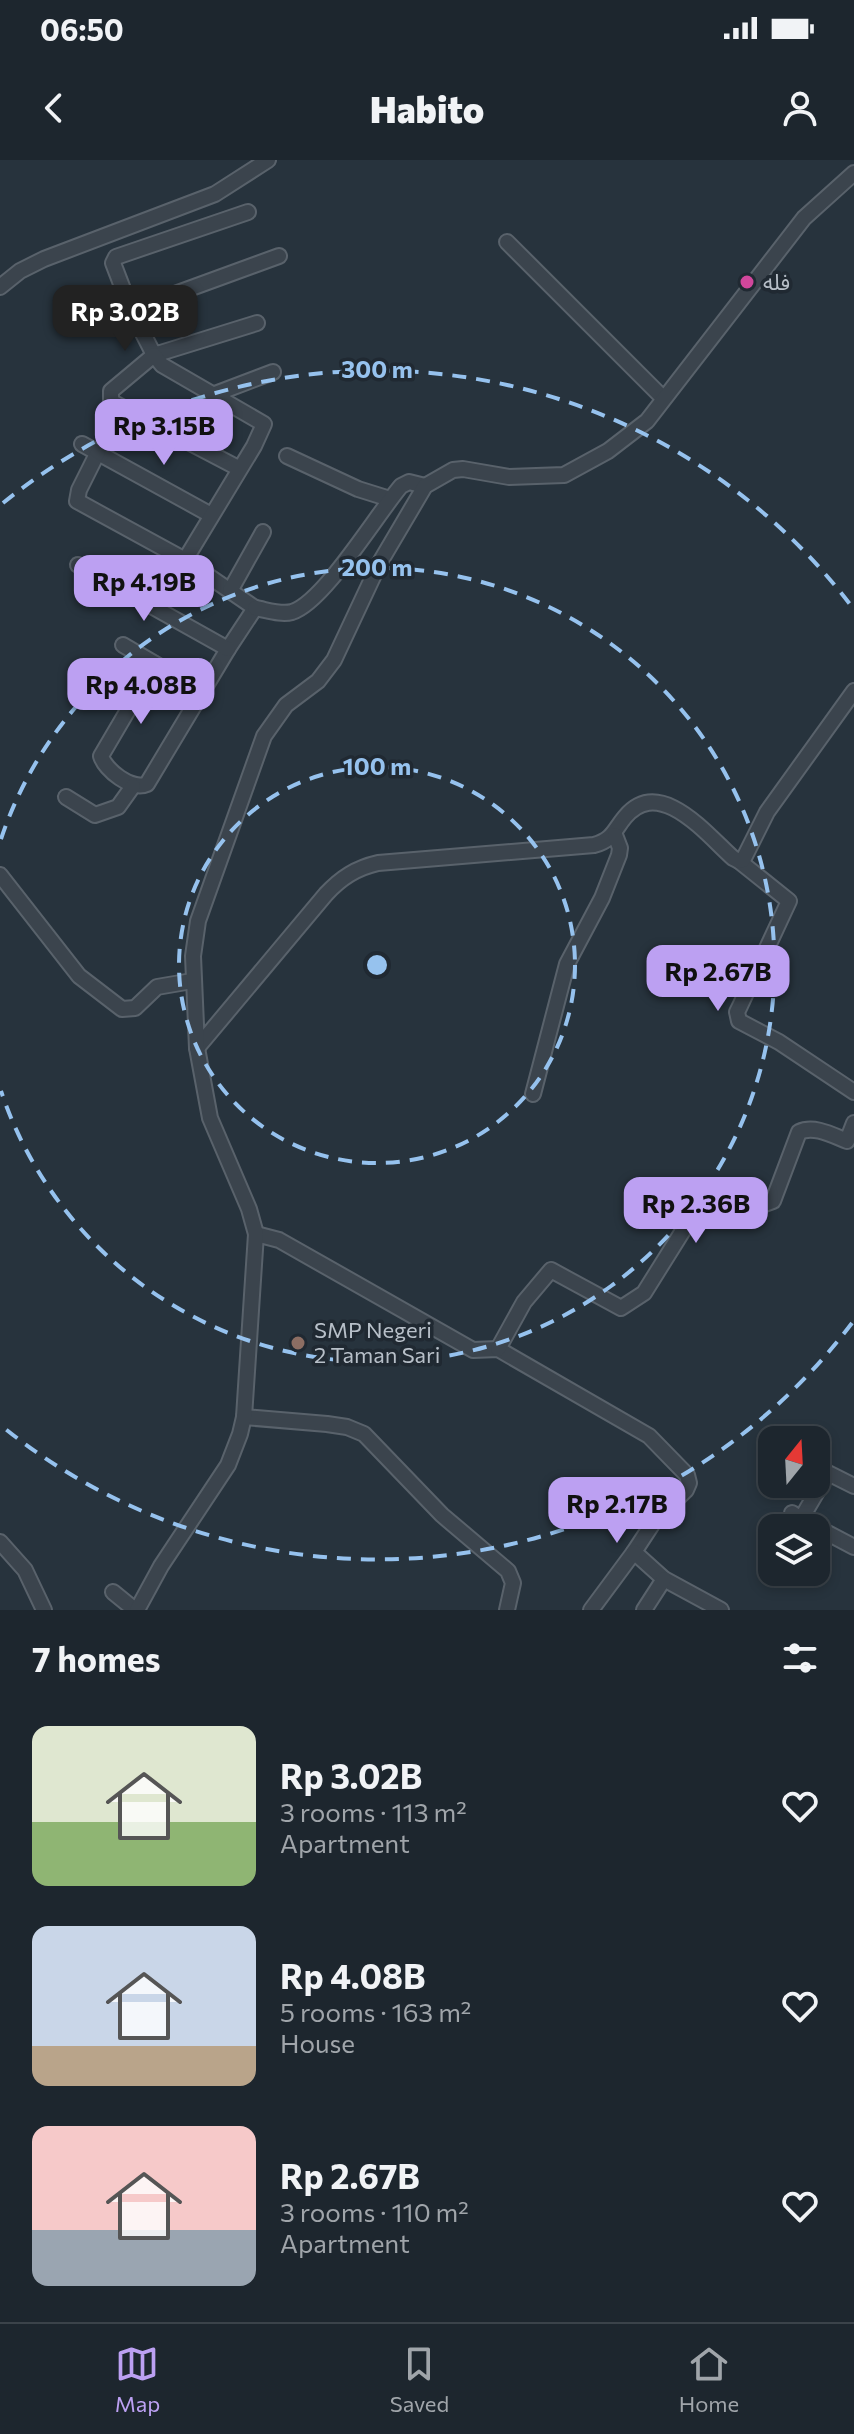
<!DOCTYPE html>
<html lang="en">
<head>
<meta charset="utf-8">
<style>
	:root { --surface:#1d262e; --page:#252e36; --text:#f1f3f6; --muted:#a0a5aa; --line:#3b434a; --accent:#bca0f2 }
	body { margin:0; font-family:Commissioner,"Noto Sans Arabic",sans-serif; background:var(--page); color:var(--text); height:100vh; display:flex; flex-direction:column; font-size:30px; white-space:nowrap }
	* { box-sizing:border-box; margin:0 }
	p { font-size:26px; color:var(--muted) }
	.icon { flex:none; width:44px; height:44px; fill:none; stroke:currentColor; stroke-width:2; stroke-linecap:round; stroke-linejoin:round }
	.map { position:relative; height:1450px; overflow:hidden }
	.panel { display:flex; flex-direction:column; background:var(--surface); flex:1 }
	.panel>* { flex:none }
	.needle { width:52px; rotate:18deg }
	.fabs { position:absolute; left:758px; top:1266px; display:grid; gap:16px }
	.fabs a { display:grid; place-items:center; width:72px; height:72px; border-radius:16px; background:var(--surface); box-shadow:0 4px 12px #0003,0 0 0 2px var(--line); font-size:40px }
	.price { position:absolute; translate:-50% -68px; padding:0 18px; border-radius:16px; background:var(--accent); color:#111; font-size:26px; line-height:52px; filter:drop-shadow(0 2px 4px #0008) }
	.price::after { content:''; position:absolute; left:50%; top:48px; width:24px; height:18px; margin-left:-12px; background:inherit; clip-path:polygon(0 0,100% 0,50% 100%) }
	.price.active { background:#222; color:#fff }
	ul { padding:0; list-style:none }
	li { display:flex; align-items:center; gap:24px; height:200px; padding:0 32px }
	li span { display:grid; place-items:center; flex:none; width:224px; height:160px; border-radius:16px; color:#555 }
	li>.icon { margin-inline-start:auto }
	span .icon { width:96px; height:96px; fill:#fffc; stroke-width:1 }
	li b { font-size:34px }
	h2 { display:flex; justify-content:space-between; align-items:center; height:96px; padding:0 32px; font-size:34px }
	.status { display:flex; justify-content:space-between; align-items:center; height:56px; padding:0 40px; background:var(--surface); direction:ltr }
	.status svg { height:22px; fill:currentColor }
	header { display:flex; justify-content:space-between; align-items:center; height:104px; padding:0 32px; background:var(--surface); font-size:36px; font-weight:800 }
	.tab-bar { display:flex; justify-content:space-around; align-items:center; height:112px; border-top:2px solid var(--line); background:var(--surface); font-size:22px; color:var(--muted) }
	.tab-bar a { display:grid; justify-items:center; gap:4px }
	.tab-bar .active { color:var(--accent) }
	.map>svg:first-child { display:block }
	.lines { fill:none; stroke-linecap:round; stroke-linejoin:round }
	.minor-casing { stroke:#59626b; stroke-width:18 }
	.minor { stroke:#3b444d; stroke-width:14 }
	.ring { fill:none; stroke:#96c2ee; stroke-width:4; stroke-dasharray:14 10 }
	.hotel-dot { fill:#d1479c; stroke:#202932; stroke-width:3 }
	.education-dot { fill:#8d6e63; stroke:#202932; stroke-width:3 }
	.labels { text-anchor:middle; stroke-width:7; stroke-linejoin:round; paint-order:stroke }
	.poi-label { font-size:22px; fill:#b7bfc8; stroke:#202932; text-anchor:start }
	.centre { fill:#96c2ee; stroke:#202932; stroke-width:4 }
	.ring-label { font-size:24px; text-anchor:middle; font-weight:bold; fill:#96c2ee; stroke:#202932; stroke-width:7; stroke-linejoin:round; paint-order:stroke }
</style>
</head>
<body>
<div class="status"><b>06:50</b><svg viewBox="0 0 49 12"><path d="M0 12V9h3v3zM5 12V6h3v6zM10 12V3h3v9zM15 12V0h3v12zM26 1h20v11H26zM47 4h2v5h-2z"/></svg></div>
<header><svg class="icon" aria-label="back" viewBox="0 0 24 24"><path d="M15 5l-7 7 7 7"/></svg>Habito<svg class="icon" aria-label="person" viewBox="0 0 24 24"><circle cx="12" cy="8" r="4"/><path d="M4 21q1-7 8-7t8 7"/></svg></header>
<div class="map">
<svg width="854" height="1450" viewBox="0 0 854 1450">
	<rect width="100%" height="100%" fill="#27333d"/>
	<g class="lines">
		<defs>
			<g id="minor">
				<path d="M248 52 116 97 113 103 131 150 154 195 257 163"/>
				<path d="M507 82 663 238"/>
				<path d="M0 127 20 111 44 99 215 34 268 0"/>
				<path d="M131 150 279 96"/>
				<path d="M215 234 273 212"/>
				<path d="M82 284 211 355"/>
				<path d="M98 292 79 330 77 341 185 400 255 448 228 489 147 624C132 631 105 610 101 596L155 504"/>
				<path d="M287 296 358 329 390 339"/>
				<path d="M185 400 254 286 264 264 162 205 154 195 111 231V240L114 243 240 309"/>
				<path d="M78 405 228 489"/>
				<path d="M230 431 263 372"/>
				<path d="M255 448C267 450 281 455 292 452 324 442 377 354 401 326L409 322 425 326"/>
				<path d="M123 485 203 532"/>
				<path d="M66 637 95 655 118 647 133 626"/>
				<path d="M739 701 789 741 740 846 737 852 739 861 779 882 854 932"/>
				<path d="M0 715 79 816 122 849 135 848 157 827 192 821"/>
				<path d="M197 888 326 734C341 718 356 708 378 703L594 685C613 680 614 670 625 657 660 615 707 675 733 698L739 701 743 700 767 652 854 531"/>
				<path d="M533 934 567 804 602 738 619 695 620 688 615 675"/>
				<path d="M256 1074 279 1080 473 1190 498 1189 649 1276 687 1315 689 1323 686 1330 655 1360 634 1392 664 1419 721 1450"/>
				<path d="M498 1189 524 1142 551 1110 621 1148 644 1133 709 1029 717 1028 762 1045 773 1041 799 972C814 965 832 975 847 981L854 963"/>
				<path d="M244 1257 327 1264 347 1267 364 1274 442 1355 508 1411 513 1423 507 1450"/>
				<path d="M792 1353 801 1359 828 1313 854 1326"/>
				<path d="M801 1359 854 1387"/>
				<path d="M0 1382 25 1410 44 1450"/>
				<path d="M113 1432 135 1450"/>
				<path d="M137 1450 161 1406 228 1305 240 1274 244 1257 256 1074 249 1049 210 958 197 888 193 796 198 761 264 576 286 545 318 521 334 500 379 404 425 326 453 310 463 309 509 317 564 315 608 291 647 261 804 58 854 13"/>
				<path d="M591 1450 634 1392"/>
				<path d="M644 1450 664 1419"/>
			</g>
		</defs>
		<use href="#minor" class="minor-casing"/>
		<use href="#minor" class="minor"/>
	</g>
	<g class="ring">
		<circle cx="377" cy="805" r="198"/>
		<path d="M1 679A397 397 0 1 1 1 931"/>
		<path d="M852 1163A595 595 0 0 1 3 1267M3 343A595 595 0 0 1 852 447"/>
	</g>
	<circle class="hotel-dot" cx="747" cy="122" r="8"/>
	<circle class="education-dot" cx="298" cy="1183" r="8"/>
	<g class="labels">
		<g class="poi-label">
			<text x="763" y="130">فله</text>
			<text x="314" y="1178">SMP Negeri<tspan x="314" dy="25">2 Taman Sari</tspan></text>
		</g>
	</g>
	<circle cx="377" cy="805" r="12" class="centre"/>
	<g class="ring-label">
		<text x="377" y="218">300 m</text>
		<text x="377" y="416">200 m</text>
		<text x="377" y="615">100 m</text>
	</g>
</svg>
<div class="fabs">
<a><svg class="needle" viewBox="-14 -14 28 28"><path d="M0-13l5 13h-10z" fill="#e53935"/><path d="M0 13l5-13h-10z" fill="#a0a5aa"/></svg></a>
<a><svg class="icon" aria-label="layers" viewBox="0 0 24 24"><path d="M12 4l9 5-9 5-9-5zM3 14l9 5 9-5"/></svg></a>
</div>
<b class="price active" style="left:125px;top:193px">Rp 3.02B</b>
<b class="price" style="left:164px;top:307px">Rp 3.15B</b>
<b class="price" style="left:144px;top:463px">Rp 4.19B</b>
<b class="price" style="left:141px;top:566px">Rp 4.08B</b>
<b class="price" style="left:718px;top:853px">Rp 2.67B</b>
<b class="price" style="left:696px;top:1085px">Rp 2.36B</b>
<b class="price" style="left:617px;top:1385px">Rp 2.17B</b>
</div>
<section class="panel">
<h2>7 homes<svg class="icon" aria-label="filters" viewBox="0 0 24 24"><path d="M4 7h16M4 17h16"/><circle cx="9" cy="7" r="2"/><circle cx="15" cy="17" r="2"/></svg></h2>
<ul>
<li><span style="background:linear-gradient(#dfe7d0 60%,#8fb573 0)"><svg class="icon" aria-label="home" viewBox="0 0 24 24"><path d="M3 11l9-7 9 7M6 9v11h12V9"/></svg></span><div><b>Rp 3.02B</b><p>3 rooms · 113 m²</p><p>Apartment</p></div><svg class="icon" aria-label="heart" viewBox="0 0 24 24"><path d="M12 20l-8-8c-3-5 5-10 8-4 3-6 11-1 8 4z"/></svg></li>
<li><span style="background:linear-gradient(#c9d6e8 75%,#b9a48a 0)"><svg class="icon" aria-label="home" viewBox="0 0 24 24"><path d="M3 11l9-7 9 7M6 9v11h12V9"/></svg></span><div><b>Rp 4.08B</b><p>5 rooms · 163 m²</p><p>House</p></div><svg class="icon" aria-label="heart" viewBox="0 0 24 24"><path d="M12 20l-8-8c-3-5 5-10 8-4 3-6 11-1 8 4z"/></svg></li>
<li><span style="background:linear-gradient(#f6c9c9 65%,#9aa5b1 0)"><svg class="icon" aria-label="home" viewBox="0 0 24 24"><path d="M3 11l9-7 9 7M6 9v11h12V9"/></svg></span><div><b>Rp 2.67B</b><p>3 rooms · 110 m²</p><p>Apartment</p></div><svg class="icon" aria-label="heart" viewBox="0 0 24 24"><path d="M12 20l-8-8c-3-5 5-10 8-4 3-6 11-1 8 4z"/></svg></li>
</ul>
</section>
<nav class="tab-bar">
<a class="active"><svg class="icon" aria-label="map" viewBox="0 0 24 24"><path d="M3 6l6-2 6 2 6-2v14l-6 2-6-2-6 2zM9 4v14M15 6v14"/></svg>Map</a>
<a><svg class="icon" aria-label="saved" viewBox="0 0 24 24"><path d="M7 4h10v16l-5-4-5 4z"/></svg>Saved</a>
<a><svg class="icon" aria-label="home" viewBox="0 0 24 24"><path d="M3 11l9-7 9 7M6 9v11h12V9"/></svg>Home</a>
</nav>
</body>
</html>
